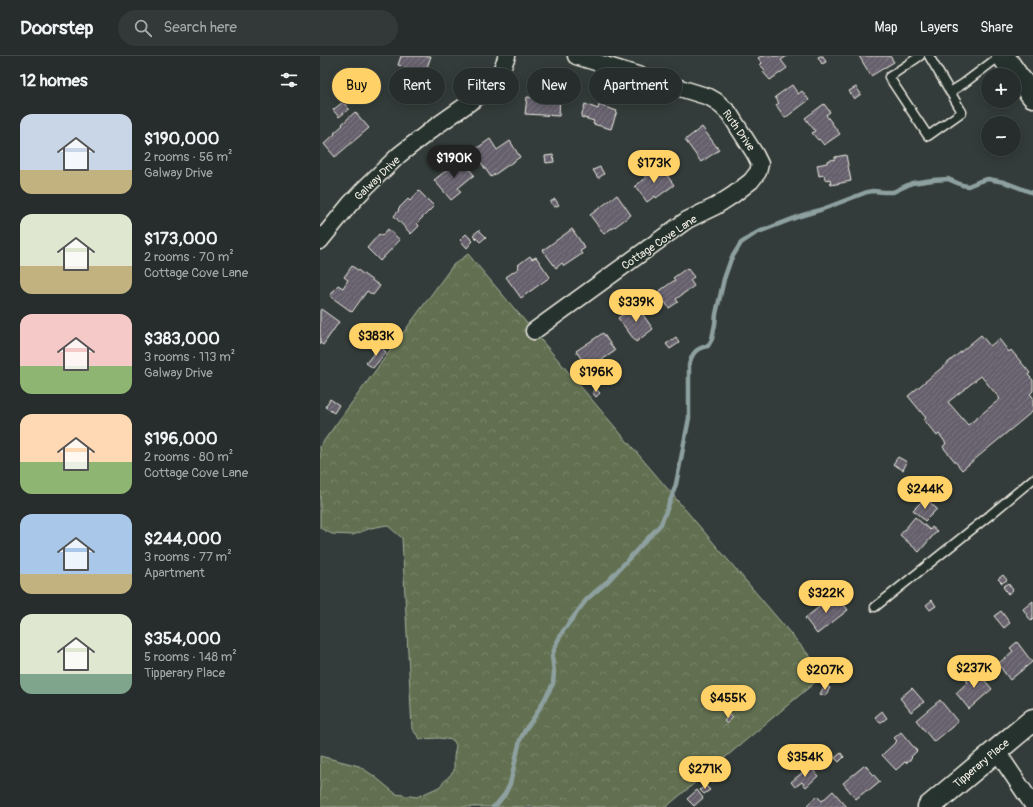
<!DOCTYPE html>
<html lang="en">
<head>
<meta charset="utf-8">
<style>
	:root { --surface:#262d2c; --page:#323938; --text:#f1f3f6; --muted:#a4a8a9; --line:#424948; --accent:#ffd166 }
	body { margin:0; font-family:Pangolin,sans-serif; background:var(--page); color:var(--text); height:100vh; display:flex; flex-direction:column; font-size:15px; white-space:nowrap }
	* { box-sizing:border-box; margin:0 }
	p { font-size:13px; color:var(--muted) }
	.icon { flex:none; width:22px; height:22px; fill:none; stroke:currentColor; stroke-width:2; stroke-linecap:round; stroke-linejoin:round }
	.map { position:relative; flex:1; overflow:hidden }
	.side { display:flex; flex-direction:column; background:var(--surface); width:320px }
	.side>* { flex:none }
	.guide { position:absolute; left:12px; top:12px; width:380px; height:36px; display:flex; gap:8px }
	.buttons { position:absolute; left:661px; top:12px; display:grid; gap:8px }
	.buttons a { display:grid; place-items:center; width:40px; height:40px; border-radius:50%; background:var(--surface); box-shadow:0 2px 10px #0003,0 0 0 1px var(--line); font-size:20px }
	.price { position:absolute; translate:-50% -34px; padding:0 9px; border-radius:14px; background:var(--accent); color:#111; font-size:13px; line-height:26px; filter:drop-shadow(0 1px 2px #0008) }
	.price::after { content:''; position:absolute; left:50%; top:24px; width:12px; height:9px; margin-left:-6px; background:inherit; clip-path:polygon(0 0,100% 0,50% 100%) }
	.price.current { background:#222; color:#fff }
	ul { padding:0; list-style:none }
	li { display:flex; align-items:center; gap:12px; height:100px; padding:0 20px }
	li span { display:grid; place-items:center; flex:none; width:112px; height:80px; border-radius:12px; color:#555 }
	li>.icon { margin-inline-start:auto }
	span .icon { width:48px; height:48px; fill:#fffc; stroke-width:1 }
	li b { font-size:17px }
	h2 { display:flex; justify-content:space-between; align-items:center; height:48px; padding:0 20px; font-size:17px }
	.tag { padding:0 14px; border-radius:18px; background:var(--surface); box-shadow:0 2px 10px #0003,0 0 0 1px var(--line); font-size:14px; line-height:36px }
	.tag.current { background:var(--accent); color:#111 }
	header { display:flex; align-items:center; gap:24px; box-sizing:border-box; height:56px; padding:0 20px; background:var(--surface); border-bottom:1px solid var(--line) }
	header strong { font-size:19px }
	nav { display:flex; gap:22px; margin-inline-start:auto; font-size:14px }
	.search { width:280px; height:36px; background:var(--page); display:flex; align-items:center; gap:10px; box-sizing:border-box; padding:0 14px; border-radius:22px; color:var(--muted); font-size:15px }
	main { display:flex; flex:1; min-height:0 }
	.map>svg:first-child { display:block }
	.forest { fill:url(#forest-crowns); stroke:#abb09c }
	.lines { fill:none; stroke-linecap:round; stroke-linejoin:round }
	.stream { stroke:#8ea1a0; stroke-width:4.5 }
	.building { fill:url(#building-hatch); stroke:#f4f1e8; fill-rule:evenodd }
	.lane-casing { stroke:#f4f1e8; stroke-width:11 }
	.street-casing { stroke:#f4f1e8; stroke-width:19 }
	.secondary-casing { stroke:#f4f1e8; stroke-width:25 }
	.lane { stroke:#26332d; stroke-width:8 }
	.street { stroke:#26332d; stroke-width:16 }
	.secondary { stroke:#26332d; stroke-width:22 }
	.labels { text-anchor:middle; stroke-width:3; stroke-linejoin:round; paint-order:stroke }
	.street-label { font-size:11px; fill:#f4f1e8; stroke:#26332d }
</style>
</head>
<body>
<header>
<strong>Doorstep</strong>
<div class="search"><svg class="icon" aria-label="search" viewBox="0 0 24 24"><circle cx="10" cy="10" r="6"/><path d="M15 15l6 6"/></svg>Search here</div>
<nav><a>Map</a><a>Layers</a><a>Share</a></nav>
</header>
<main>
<section class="side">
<h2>12 homes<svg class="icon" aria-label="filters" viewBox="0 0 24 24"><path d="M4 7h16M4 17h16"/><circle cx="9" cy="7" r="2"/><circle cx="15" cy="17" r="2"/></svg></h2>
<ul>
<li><span style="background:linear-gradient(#c9d6e8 70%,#c2b280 0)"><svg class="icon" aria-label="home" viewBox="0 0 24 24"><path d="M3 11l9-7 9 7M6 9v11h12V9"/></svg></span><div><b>$190,000</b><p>2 rooms · 56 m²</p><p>Galway Drive</p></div></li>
<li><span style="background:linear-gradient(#dfe7d0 65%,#c2b280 0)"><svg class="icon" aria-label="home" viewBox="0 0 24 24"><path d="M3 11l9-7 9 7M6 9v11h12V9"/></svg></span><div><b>$173,000</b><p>2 rooms · 70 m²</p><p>Cottage Cove Lane</p></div></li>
<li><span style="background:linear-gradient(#f6c9c9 65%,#8fb573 0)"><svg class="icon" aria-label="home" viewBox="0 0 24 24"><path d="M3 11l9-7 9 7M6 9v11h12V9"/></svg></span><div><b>$383,000</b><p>3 rooms · 113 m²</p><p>Galway Drive</p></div></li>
<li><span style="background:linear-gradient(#ffd9b3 60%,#8fb573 0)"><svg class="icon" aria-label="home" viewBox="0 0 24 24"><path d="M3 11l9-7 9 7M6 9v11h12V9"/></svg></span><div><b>$196,000</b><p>2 rooms · 80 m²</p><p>Cottage Cove Lane</p></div></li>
<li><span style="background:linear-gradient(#a9c7e8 75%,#c2b280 0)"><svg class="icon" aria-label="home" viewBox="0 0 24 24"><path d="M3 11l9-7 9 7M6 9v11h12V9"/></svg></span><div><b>$244,000</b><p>3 rooms · 77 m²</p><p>Apartment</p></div></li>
<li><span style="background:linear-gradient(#dfe7d0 75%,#7fa58c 0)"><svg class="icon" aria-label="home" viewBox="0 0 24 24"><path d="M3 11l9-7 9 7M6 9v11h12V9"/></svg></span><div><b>$354,000</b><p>5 rooms · 148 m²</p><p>Tipperary Place</p></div></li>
</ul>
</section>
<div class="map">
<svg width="713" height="751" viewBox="0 0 713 751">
	<defs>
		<pattern id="forest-crowns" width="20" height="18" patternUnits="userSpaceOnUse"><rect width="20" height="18" fill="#626f51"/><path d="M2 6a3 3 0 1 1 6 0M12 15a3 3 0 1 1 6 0" fill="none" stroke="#79846a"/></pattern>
		<pattern id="building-hatch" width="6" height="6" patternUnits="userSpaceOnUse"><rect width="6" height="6" fill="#65616c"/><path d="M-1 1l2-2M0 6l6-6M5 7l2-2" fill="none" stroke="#7c7881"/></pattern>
	</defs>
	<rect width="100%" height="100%" fill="#333c3a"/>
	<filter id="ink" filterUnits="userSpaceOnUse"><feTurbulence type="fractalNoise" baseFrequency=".025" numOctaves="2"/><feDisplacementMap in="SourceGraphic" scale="8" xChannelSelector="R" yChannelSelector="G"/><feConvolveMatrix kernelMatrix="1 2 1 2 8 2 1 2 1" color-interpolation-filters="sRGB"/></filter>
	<g filter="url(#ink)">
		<path class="forest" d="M148 198 505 618 346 751H0V700L39 710 54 720 76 738 97 741 119 731 134 715V701L136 689 133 684 119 682 100 683 92 673 82 482 67 469 51 472 33 479 12 478 0 472V390L133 209Z"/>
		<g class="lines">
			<path class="stream" d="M173 751 177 748 185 738 190 728 200 684 205 674 215 660 233 628 234 616 232 600 237 586 243 575 267 543 288 525 341 468 352 440 356 428 369 362V309C372 297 376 292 388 290L392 283 395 268 396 258 404 223 411 203 421 187 436 177 480 160 503 153 547 136 553 135 564 136H573L592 127 613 124 628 123 642 129 648 130 660 125 668 123 684 126 713 137"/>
		</g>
		<g class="building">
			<path d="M81 0H111L102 26 84 19 87 12 78 9Z"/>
			<path d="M441 0H467L461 4 467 12 450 24 443 16 445 14 440 9 442 7 438 2Z"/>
			<path d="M500 0H503L506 6 502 8 498 1Z"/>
			<path d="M539 0H570L574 6 551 20Z"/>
			<path d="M472 29 478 38 482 35 489 44 465 62 456 49 459 47 455 41Z"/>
			<path d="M536 31 541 38 534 43 529 35Z"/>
			<path d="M82 34 86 40 80 45 75 40Z"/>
			<path d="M217 38 240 39 239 60 205 58 207 41 217 42Z"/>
			<path d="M23 46 29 53 19 61 13 54Z"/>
			<path d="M265 48 278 53 279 49 297 55 291 73 273 68 274 65 261 61Z"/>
			<path d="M504 48 510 56 506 59 520 78 504 89 499 83 498 84 492 77 495 75 485 62Z"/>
			<path d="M35 56 49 72 15 101 4 88 15 78 14 77 23 69 22 68Z"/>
			<path d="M382 71 399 94 381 106 365 84Z"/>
			<path d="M170 83 177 94 190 85 200 101 171 121 153 95Z"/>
			<path d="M233 99 234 106 226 107 225 100Z"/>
			<path d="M526 99 531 125 511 129 510 123 505 124 504 119 499 120 497 109 507 107V105L515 103V101Z"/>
			<path d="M141 103 154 119 138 132 141 136 131 144 114 124Z"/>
			<path d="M280 111 284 118 278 122 273 114Z"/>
			<path d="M341 111 354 129 336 142 335 140 327 146 315 130 326 122 324 119 333 113 335 115Z"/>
			<path d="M99 135 114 150 97 167 99 170 91 178 74 160 79 154 78 153 88 143 90 145Z"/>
			<path d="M297 139 311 159 292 173V172L284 178 270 159Z"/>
			<path d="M235 143 239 149 234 151 230 146Z"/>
			<path d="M68 173 80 184 60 205 47 192 59 178 62 180Z"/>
			<path d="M252 173 265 192 260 195 262 198 244 210 242 207 236 212 223 194Z"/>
			<path d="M159 174 166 181 160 186 153 179Z"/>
			<path d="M146 178 153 185 147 192 140 184Z"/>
			<path d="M210 200 212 203 216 201 230 221 201 242 186 221 199 212 198 209Z"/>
			<path d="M32 210 60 230 53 239 47 235 32 256 10 240 18 229 23 232 28 224 24 221Z"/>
			<path d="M367 212 374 221 370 224 374 230 356 243 358 246 349 252 338 236 355 224 353 222Z"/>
			<path d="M316 249 333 273 316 286 298 262Z"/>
			<path d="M1 253 19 266 3 289 0 287V255Z"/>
			<path d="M283 277 295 295 277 307 278 310 270 316 256 295Z"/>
			<path d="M661 279 670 290 679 283 689 296 691 294 710 317 708 319 713 324V335L710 338 713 341V355L642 414 623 391 626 387 619 378 617 380 604 364 606 362 588 340ZM661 320 680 343 648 369 628 346Z"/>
			<path d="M356 281 359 287 350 293 346 288Z"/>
			<path d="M60 290 66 296 53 312 46 307Z"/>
			<path d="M276 333 280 337 276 341 272 336Z"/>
			<path d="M10 343 19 349 14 357 5 351Z"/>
			<path d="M578 401 587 406 583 414 573 408Z"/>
			<path d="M605 442 617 453 605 465 593 454Z"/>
			<path d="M595 461 610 474 612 471 617 475 599 496 580 479Z"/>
			<path d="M683 519 687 524 682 527 678 523Z"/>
			<path d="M688 527 693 534 688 538 683 531Z"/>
			<path d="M516 538 528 554 497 578 485 562Z"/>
			<path d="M612 544 616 550 610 554 606 549Z"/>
			<path d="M713 545V563L711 565 703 553Z"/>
			<path d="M681 555 690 567 684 572 674 560Z"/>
			<path d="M697 586 712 606 690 624 678 608 693 595 690 592Z"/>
			<path d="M655 613 672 633 649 653 636 637 648 626 644 622Z"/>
			<path d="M505 629 510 632 505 640 500 638Z"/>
			<path d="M592 632 604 646 591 656 580 642Z"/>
			<path d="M620 644 638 666 614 686 596 664Z"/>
			<path d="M562 655 567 662 560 667 555 661Z"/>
			<path d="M410 659 413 661 407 668 404 665Z"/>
			<path d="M581 676 597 695 591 701 592 702 586 707 585 706 576 714 562 699 577 685 574 682Z"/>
			<path d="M521 697 524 701 519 706 515 702Z"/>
			<path d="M545 709 560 726 549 735 547 734 536 743 523 727Z"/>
			<path d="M490 710 498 720 486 731 482 726 475 731 471 726Z"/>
			<path d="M393 716 398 722 392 727 387 721Z"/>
			<path d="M385 729 390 734 384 738 380 734Z"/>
			<path d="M377 734 383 742 374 750 367 743Z"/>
			<path d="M513 735 527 751H489L487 749 497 740 502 745Z"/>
		</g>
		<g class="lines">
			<defs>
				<g id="lane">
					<path d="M600 0 569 21 608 80 642 56 609 0"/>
					<path d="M630 36 643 28 680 0"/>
					<path d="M555 551 670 459 713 423"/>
				</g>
				<g id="street">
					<path d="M0 185 30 148 47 130 79 99 115 71 159 40 173 27 181 15 187 0"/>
					<path d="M214 275 367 164 396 150 413 139 431 125 438 116 440 108 435 98 409 57 396 45 389 41 256 0"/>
					<path d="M676 694 713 749"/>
				</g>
				<g id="secondary">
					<path d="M683 0 697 20 713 40"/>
					<path d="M609 751 713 664"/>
				</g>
			</defs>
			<use href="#lane" class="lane-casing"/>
			<use href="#street" class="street-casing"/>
			<use href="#secondary" class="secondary-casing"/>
			<use href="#lane" class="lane"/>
			<use href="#street" class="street"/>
			<use href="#secondary" class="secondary"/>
		</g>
	</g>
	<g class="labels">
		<g class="street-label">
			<text transform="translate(419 74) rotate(55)" y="4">Ruth Drive</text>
			<text transform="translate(57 122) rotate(-44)" y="4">Galway Drive</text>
			<text transform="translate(339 186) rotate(-34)" y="4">Cottage Cove Lane</text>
			<text transform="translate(661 707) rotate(-40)" y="4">Tipperary Place</text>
		</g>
	</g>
</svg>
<div class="buttons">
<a>+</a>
<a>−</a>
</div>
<b class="price current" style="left:134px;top:123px">$190K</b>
<b class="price" style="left:334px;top:128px">$173K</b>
<b class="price" style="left:316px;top:267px">$339K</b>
<b class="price" style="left:56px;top:301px">$383K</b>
<b class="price" style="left:276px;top:337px">$196K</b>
<b class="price" style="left:605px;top:454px">$244K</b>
<b class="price" style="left:506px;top:558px">$322K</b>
<b class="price" style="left:654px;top:633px">$237K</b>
<b class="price" style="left:505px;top:635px">$207K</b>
<b class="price" style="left:408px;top:663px">$455K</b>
<b class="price" style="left:485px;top:722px">$354K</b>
<b class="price" style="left:385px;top:734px">$271K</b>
<div class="guide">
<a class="tag current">Buy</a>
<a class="tag">Rent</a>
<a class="tag">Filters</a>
<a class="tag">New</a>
<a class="tag">Apartment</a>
</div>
</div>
</main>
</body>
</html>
